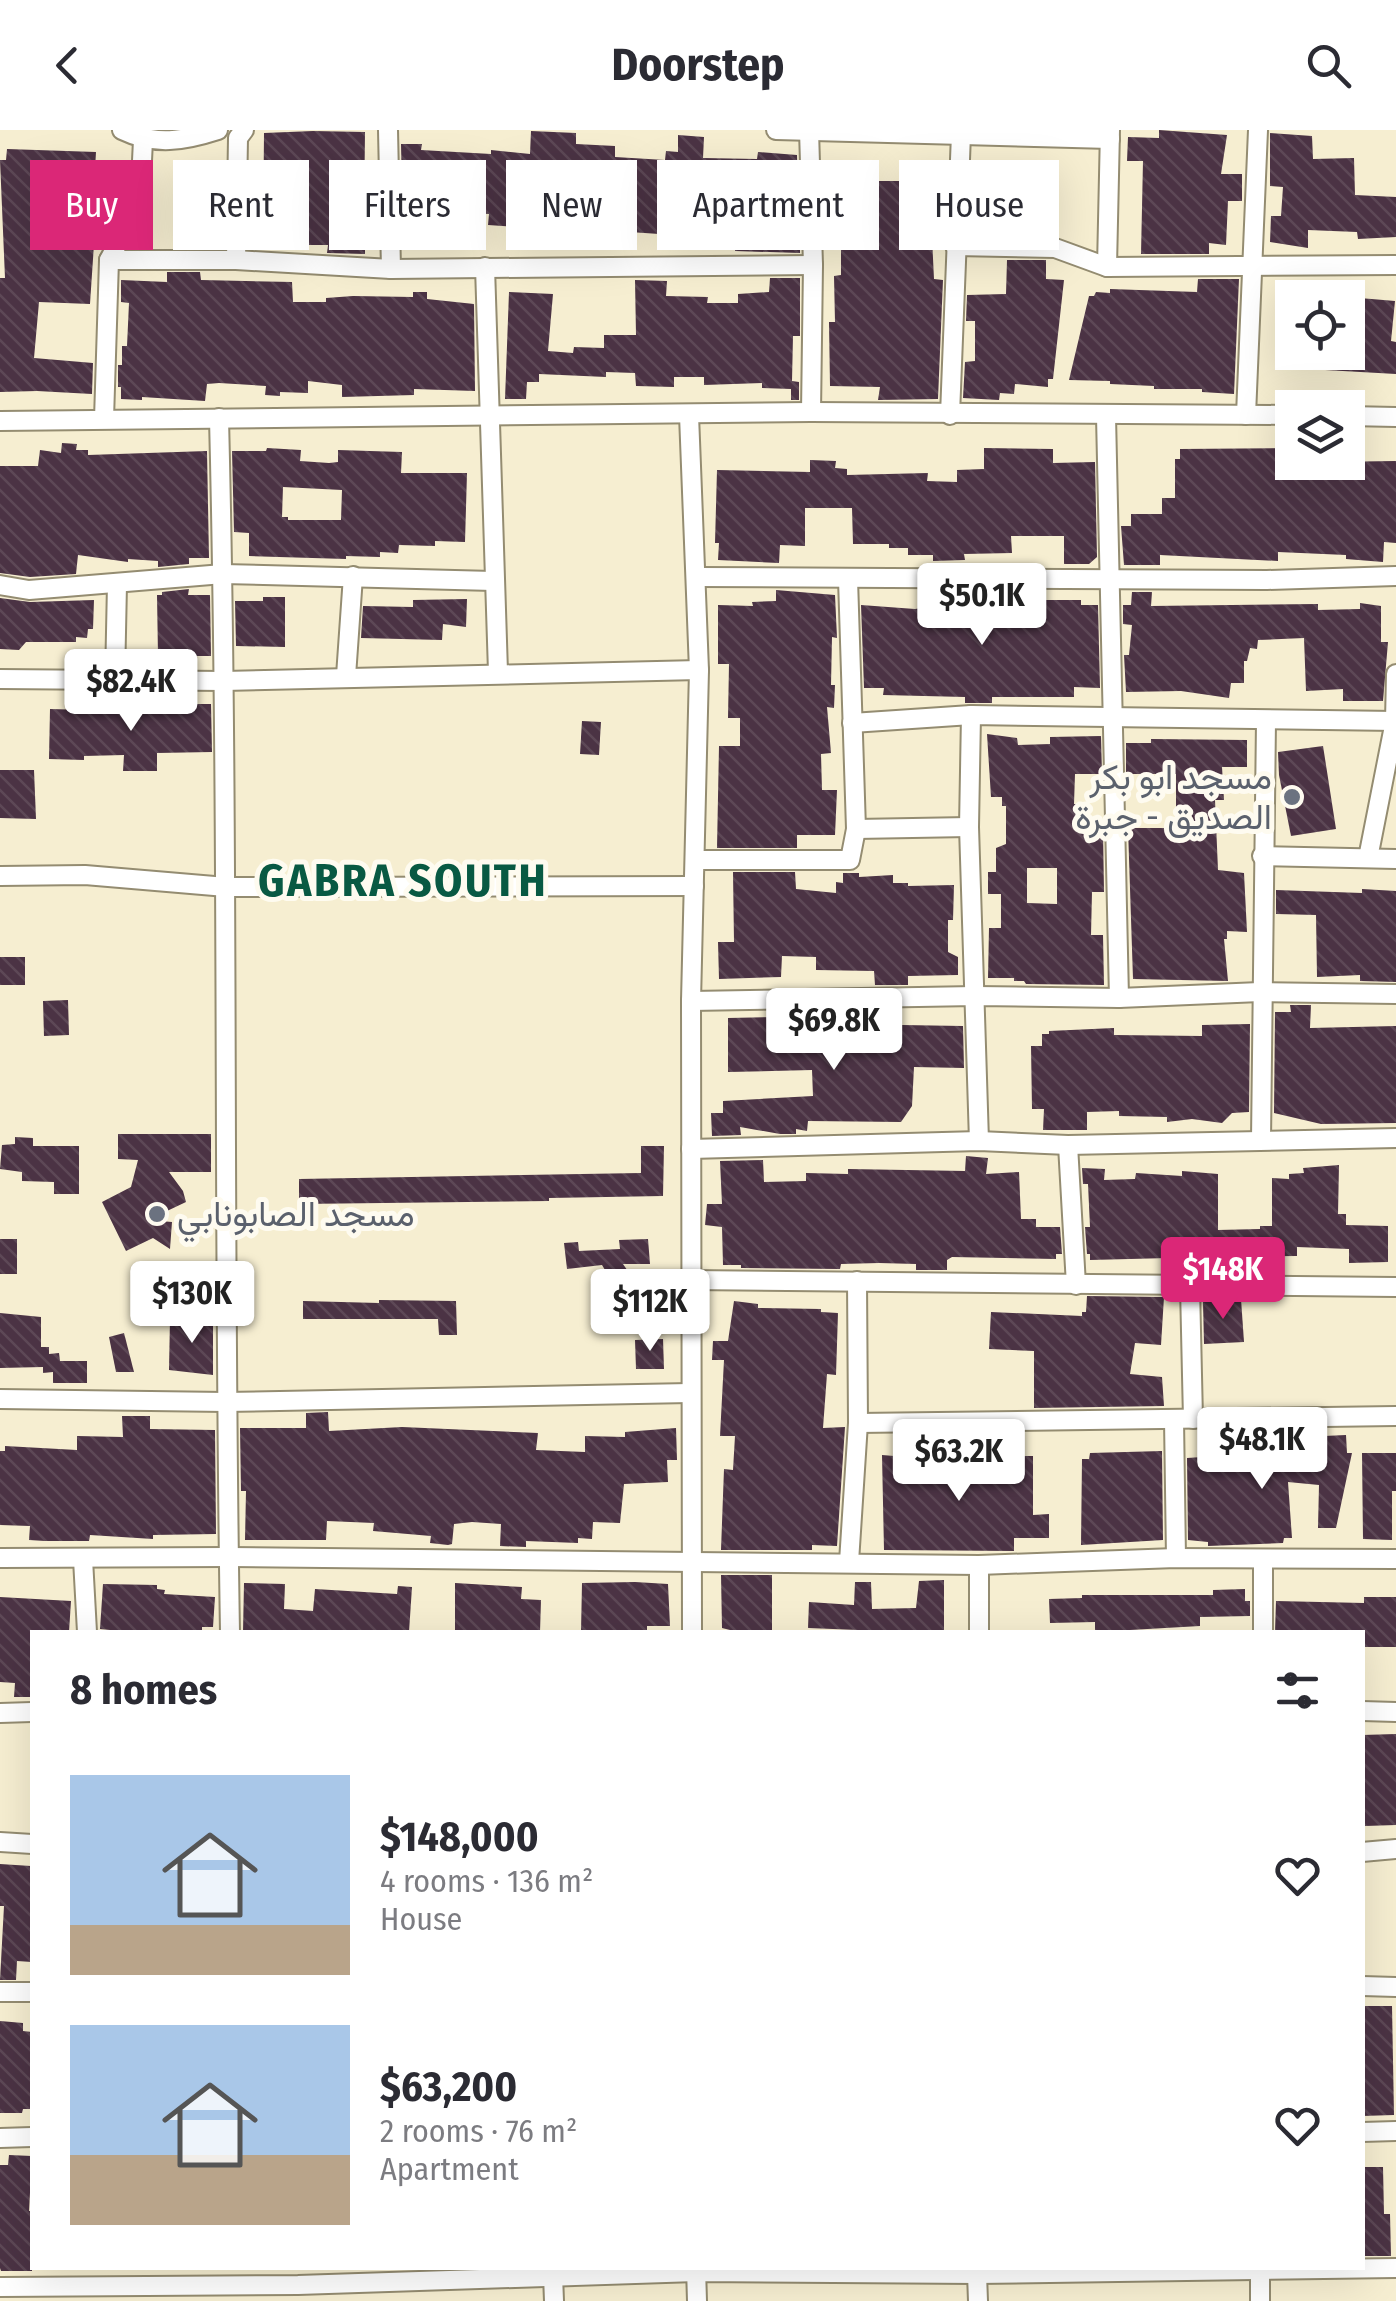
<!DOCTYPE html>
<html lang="en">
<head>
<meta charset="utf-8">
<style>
	:root { --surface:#fff; --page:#f7f7f7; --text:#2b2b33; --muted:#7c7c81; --accent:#db2777 }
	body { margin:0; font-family:"Fira Sans Condensed",Vazirmatn,sans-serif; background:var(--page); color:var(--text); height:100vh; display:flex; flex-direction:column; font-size:38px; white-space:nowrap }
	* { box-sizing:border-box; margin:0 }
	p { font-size:32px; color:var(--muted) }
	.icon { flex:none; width:55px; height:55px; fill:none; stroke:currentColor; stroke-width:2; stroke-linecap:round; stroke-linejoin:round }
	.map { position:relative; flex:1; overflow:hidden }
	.drawer { position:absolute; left:30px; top:1500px; width:1335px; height:640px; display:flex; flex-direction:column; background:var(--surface); border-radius:0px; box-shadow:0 10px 40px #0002 }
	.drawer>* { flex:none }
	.guide { position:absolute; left:30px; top:30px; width:1338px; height:90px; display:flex; gap:20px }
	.tools { position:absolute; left:1275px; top:150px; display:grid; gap:20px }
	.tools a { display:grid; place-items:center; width:90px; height:90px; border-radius:0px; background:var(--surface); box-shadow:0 10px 40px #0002; font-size:50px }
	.price { position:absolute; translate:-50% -85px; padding:0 22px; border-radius:10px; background:#fff; color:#222; font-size:32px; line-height:65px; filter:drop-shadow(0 2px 5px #0008) }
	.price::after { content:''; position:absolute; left:50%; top:60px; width:30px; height:22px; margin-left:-15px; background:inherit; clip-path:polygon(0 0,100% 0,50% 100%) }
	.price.on { background:var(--accent); color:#fff }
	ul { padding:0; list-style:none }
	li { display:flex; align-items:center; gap:30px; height:250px; padding:0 40px }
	li span { display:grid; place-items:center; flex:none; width:280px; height:200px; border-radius:0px; color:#555 }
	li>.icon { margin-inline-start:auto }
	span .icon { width:120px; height:120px; fill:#fffc; stroke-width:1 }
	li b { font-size:42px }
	h2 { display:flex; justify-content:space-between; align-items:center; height:120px; padding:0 40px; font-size:42px }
	.pill { padding:0 35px; border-radius:0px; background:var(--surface); box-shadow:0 10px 40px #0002; font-size:35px; line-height:90px }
	.pill.on { background:var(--accent); color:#fff }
	header { display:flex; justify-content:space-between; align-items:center; height:130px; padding:0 40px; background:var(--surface); font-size:45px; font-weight:700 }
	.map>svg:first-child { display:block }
	.building { fill:url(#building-back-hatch); fill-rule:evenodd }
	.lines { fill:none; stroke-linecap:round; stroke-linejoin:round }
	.minor-casing { stroke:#948c71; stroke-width:22 }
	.minor { stroke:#fff; stroke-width:18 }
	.worship-dot { fill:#6b7280; stroke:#fefbf0; stroke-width:4 }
	.labels { text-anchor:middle; stroke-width:10; stroke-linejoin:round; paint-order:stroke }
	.worship-label { font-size:35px; fill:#5b616d; stroke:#fefbf0; text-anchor:end }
	.district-label { font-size:45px; font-weight:bold; letter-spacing:2.5px; fill:#085943; stroke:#fefbf0 }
</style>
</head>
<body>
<header><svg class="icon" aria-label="back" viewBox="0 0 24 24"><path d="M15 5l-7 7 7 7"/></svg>Doorstep<svg class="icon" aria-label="search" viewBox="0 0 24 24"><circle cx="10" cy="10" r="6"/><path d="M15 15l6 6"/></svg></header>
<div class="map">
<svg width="1396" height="2171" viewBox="0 0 1396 2171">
	<defs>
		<pattern id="building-back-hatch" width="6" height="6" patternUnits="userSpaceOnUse" patternTransform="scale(2.5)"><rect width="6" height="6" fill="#4b3344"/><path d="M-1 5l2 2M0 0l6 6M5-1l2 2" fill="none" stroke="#5d4856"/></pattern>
	</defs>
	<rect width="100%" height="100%" fill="#f6eed1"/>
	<g class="building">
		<path d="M1159 0 1227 5 1221 44H1242V71H1228L1226 115 1209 113V124H1141L1143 31H1127L1128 7 1159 8Z"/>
		<path d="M313 1 365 2 364 86 371 87V100H374V116H365V124L327 123 328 115H277L278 111H263L264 3Z"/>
		<path d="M531 1 576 3V14L615 16V27L665 30 666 21 678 22V5L704 7 703 28 757 29 758 22 797 25 798 65 783 64 780 103H800V123L735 121 738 97 704 94V107L600 100V106L545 104 546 99 488 95 489 84 440 81 438 94 427 92 426 107 403 105 401 14H422L421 20 491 24V20L530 24Z"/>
		<path d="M1270 3 1312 6 1313 29 1354 28 1355 65 1396 67V107L1358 109 1357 102 1308 100V118L1270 112 1271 86H1281L1283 57 1270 56Z"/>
		<path d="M7 19 96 22 95 39H99L90 174 39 172 34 228 93 233 92 264 37 261 0 262V148H5L0 30H6Z"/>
		<path d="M876 51H899V57H908V63L930 66 934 149 943 150 938 269 878 270 880 257 830 256 829 192H835L834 146 841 145V89L831 88V66L850 67V58L876 59Z"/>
		<path d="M1007 130H1046V149L1064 150 1053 249H1048V257L1015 254 1014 264 1000 263 999 270 963 268 965 232 975 231V191H966L967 165 1006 164Z"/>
		<path d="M167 142H200L201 150 292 152 293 172H326V168L353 166 413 167V162H427V169L474 174 475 261 414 259V265L342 267V255L308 251V263L280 262V266L265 265 266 256 219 253 207 254 205 271 142 267V270L121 269V257H118V235H122V216H127L129 173 121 172V150L167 152Z"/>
		<path d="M770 148H800V206H793L792 251 799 252V270H791V259L762 258V253L704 255V247H674V257L636 256 635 243 606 242V247L539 244V252H527L526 269H505L509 162 553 164 548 221 573 223 574 217 604 218V205H636L635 150 667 151 666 166 708 167 707 173H738V164L769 162Z"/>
		<path d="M1198 149H1239L1234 264 1202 262V259H1154V256L1110 254V251L1069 250 1089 166H1094L1096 162 1110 163V159L1197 162Z"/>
		<path d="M1348 167 1395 171 1391 211 1396 212V244L1325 240V222H1348Z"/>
		<path d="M62 313 77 314 76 320H88V325L207 321 209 428H189V434L158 437V431L128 429V432L78 425 76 444 30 447 0 443V336H38L40 320 61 323Z"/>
		<path d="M267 318 301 320 300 331 329 333 338 332V320L402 322 401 343H467L465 412 435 411V416L399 415 398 423 380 422V427L346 426V429L249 426V403L234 402 232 321H266ZM283 357 342 360 341 390H288V387H282Z"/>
		<path d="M984 318 1053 319V333L1095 332 1097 427 1089 434H1064V406H1011L1012 423 964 424 965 430 933 431V425H908V418H889V414H853L852 378H805V416L780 415 779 433 718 430 719 413H715L717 340 810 342V330L836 331 835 338 847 339V345L928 343 927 351 957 352V340L984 339Z"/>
		<path d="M1292 318V332H1297V339L1325 341 1326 332 1396 331V413L1384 412 1383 432 1346 429V425L1278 422V431L1160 425V435H1124L1121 396H1131V384H1162V368H1175V329H1180V319Z"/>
		<path d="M189 459 188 465H210L211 526H158L157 465H162V462Z"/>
		<path d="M776 460 835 465 837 508 832 507 831 555H835L834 578 827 577 831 623 821 624 822 660H837L835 705H797V718H717L719 616H740V588H728L729 534H718V475L753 476 752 472 776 471Z"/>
		<path d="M959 461H1002L1003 475 1034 476V472L1041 470H1081V475H1098L1100 558 1074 557V567H992V573H965V567L883 565 884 558H864L861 475 915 479 936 476 935 469 959 468Z"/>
		<path d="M1132 462H1152L1151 476 1318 474V480L1360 479V473L1381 476V512H1388L1383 571H1343V559L1306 561 1304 508 1258 510 1257 519 1250 518 1247 531H1244V553H1231L1229 568 1181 561 1126 562 1124 525H1129L1132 495 1123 494V475H1131Z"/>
		<path d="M263 467H285V517L236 516 235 471H263Z"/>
		<path d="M0 468 30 472 94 470 93 499H88L87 508 76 507V512H26L19 520 0 519Z"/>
		<path d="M467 469 466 497 443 494 442 510 361 508 363 476 413 477V470Z"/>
		<path d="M180 574H211L212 622 157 623V641H123L124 625 84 626V630L49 629 50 579 88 580V584H142L141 576Z"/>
		<path d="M582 591 601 592 599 625 580 624Z"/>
		<path d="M987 604 1017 608 1018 615 1050 614V607L1101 606 1102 644H1075L1074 674H1078L1077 692H1082V697L1103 700 1104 762H1092L1091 805H1103L1104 855 1026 854 1024 851H1014V848H988L989 798H1001V764H988V742H996V718L1006 714V676H1002V667H991ZM1027 738H1057V774L1027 773Z"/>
		<path d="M1151 609 1247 610V637H1222L1224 670H1215L1218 740 1244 743 1247 802 1227 801V809H1224L1228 851 1133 849 1128 698H1176V644H1126V613H1151Z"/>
		<path d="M1323 616 1336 699 1291 706 1279 645 1278 622Z"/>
		<path d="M0 640H34L36 689 0 688Z"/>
		<path d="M733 742H795L796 759 836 763V752L843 753V743H859V747L893 745V753H908V756L954 755 953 790H948V822L958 827V845L908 846V855H875L874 841 816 840V827L782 826 781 847 719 849 718 812H734Z"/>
		<path d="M1362 759 1396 761V852L1360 851V845L1317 847 1316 785 1276 784V760L1362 763Z"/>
		<rect x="0" y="827" width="25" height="28"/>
		<path d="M68 870 69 905 44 906 43 871Z"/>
		<path d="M1290 875H1311L1310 898 1396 896V993L1321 994 1274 983 1275 882H1291Z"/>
		<path d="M779 887V910L816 911 817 902 829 900H902V895L963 896 964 938 914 937 912 976 901 992 808 991 807 1001 796 999V1004H780L740 997 741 1005 712 1006 711 983H723V971L813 966 812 940 728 942V888Z"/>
		<path d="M1250 894 1249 982 1232 983 1222 993 1192 989 1167 992V987L1119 986V981L1087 982V1000H1043L1044 979H1032L1031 916H1042V904H1049V901L1114 898V905L1202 906V895Z"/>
		<path d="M118 1004H211V1042H169L183 1061 186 1072 148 1090 172 1092 170 1119 153 1108 126 1121 102 1072 131 1057 138 1030 118 1029Z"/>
		<path d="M15 1007 33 1008V1016H79V1064H54V1052L22 1051V1042L0 1039 2 1015 15 1014Z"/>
		<path d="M641 1016H664L663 1066 549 1068V1071L299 1074V1049L641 1043Z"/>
		<path d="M966 1026 988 1028 986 1044 1019 1042 1021 1089H1036V1097H1060L1062 1124H1056V1129L952 1127 947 1130V1140H916V1134L879 1133 841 1134 840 1139 741 1138V1135H723L722 1097 705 1095 707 1074H722L720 1031 763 1030 764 1052 806 1051V1043L848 1044V1039L965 1041Z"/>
		<path d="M1339 1035 1338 1084H1346V1095L1388 1096V1132L1349 1133V1119L1297 1117V1126L1213 1127V1134L1169 1128 1090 1130V1124H1087L1085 1097H1090L1088 1054H1083L1082 1038 1105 1039 1104 1050 1135 1049 1136 1043 1182 1046V1041L1218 1044V1100L1260 1099V1096H1272V1048L1289 1049V1044L1304 1043 1303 1038Z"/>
		<rect x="0" y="1109" width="17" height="35"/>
		<path d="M648 1109 650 1134H623L634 1150 632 1184 602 1135 567 1139 564 1113 578 1112 579 1121 620 1119 619 1110Z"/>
		<path d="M1087 1166 1164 1167 1161 1215 1135 1213 1130 1244 1162 1247 1164 1276 1034 1278V1221L989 1219 991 1182 1082 1186V1182H1086Z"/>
		<path d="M1241 1169 1244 1212 1204 1214 1203 1172Z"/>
		<path d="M379 1170 456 1171 457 1205H439L438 1189H303V1171L379 1173Z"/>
		<path d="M734 1171 758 1174V1178L821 1179V1182L838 1183 836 1245 827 1244 823 1298 845 1297 837 1416 812 1415V1420H721L724 1339 733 1340 735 1306H720L724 1230H712L713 1211H728Z"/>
		<path d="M0 1183 41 1187V1217H49V1224L59 1223 60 1231H87V1253H53V1242L43 1243V1237L0 1238Z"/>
		<path d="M170 1188 213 1189V1245L169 1240Z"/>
		<path d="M124 1203 134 1242H116L109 1207Z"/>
		<path d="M663 1209 664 1239H636L635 1210Z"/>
		<path d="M328 1282 329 1301 402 1297 538 1303 536 1320 585 1322V1306L625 1307V1302L676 1298 677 1330H667L668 1352 624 1354 620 1393 593 1392 592 1409 578 1408V1413L526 1411V1417L500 1416 501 1394 472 1392 454 1394 452 1414 448 1415 430 1413 431 1406 373 1401 374 1393 327 1391 326 1410H245L246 1361H241L240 1298H306V1283Z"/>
		<path d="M122 1286H150V1299L215 1300 216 1404 153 1405V1409L90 1405 89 1411H45L29 1410 30 1396 0 1395V1321H5V1316L77 1320V1306L123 1307Z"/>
		<path d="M1346 1305 1347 1323H1352L1336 1398H1318L1319 1355 1288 1352 1292 1408H1284L1283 1413 1208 1416V1412L1188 1410 1187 1328 1279 1322 1278 1319 1304 1316 1324 1319V1306Z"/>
		<path d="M1162 1321 1163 1410 1081 1415 1082 1329H1089L1090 1323Z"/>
		<path d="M1362 1323H1396V1361H1392V1410L1363 1409Z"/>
		<path d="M882 1325 956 1331V1326H1033V1385L1049 1384V1408H1014V1421L884 1420Z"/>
		<path d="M721 1445H772V1502H738L722 1498Z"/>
		<path d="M944 1450V1502H858V1500L808 1498 809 1472 854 1475 855 1452H871L872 1479 916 1478 919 1451Z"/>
		<path d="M635 1452 668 1454 670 1496H647V1502H581L582 1453Z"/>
		<path d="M244 1453 285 1454 284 1479 313 1481 315 1459 397 1464 398 1456 412 1457 409 1502H243Z"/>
		<path d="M455 1453 522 1457 521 1469 541 1470 540 1502H455Z"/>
		<path d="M103 1454 157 1455V1459L165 1460 164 1464 215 1467 213 1497H202V1502H130L100 1499Z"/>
		<path d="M1245 1459V1471H1250V1486L1200 1487V1496L1095 1502V1492L1050 1493 1049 1469 1082 1468V1465H1213V1460Z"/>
		<path d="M0 1467 71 1471 69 1502H32L31 1567H14L15 1553 0 1552Z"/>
		<path d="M1364 1467H1396V1517H1362V1502H1275L1276 1471 1364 1473Z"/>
		<path d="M1396 1604V1695L1365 1696 1362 1605Z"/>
		<path d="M0 1734 31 1736 32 1744V1832L17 1831 16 1850H0L4 1776H0Z"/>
		<path d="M1362 1876H1392L1394 1985 1362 1986Z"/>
		<path d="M0 1891 23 1893V1901L32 1902V1979H23L22 1983H0Z"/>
		<path d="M9 2025 32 2026 29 2081H32V2141H1L0 2138V2035H8Z"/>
		<path d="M1362 2037H1383L1384 2084H1390L1391 2126H1362Z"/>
	</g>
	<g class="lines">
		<defs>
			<g id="minor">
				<path d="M122 0C155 16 184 11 218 0"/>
				<path d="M388 0 391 139"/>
				<path d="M776 0 1110 9"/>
				<path d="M809 0 813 135 811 282"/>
				<path d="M955 116 1055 118 1107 137 1396 135"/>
				<path d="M109 130H236L391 139 813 135"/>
				<path d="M236 130 238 8 244 0"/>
				<path d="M485 137 498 542"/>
				<path d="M1107 137 1110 0"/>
				<path d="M689 285 699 540 691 871 692 1502"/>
				<path d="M950 285 961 4"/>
				<path d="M1246 285 1258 0"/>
				<path d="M1106 286 1119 868"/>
				<path d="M1348 286 1396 287"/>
				<path d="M219 288C229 693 223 1098 230 1502"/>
				<path d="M104 289 109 130 140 72 143 10"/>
				<path d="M0 291 811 282 1292 285"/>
				<path d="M697 447 1267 450 1396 446"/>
				<path d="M0 455 29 460 223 444 493 451"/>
				<path d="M346 546 353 446"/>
				<path d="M0 549 224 551 699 540"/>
				<path d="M115 550 117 454"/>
				<path d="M971 585 969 697 979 1011"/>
				<path d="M852 593 971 585 1395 591"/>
				<path d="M856 699 969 697"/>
				<path d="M1262 726 1396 729"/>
				<path d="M1368 728 1395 591 1396 544"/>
				<path d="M695 730H850L856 699 848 449"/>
				<path d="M0 746 85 745 226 757 694 756"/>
				<path d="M691 871 975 866 1119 868 1260 862 1396 864"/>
				<path d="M1261 1010 1266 591"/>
				<path d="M1068 1015 1076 1155"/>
				<path d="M691 1019 979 1011 1068 1015 1396 1008"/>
				<path d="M689 1150 1396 1157"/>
				<path d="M1190 1157 1193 1289"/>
				<path d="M0 1269 225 1272 690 1263"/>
				<path d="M1174 1289 1176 1428"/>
				<path d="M858 1293 1396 1286"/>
				<path d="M0 1428 229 1427 979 1435 1176 1428 1396 1429"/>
				<path d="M83 1429 87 1502"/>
				<path d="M1263 1429V1502"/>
				<path d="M849 1432 858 1293 857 1151"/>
				<path d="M979 1435V1502"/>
				<path d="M1362 1581 1396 1582"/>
				<path d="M0 1583 32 1582"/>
				<path d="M0 1712 32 1714"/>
				<path d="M1362 1722 1396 1719"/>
				<path d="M1362 1856 1396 1857"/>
				<path d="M0 1862H32"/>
				<path d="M1362 2002 1396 2001"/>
				<path d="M0 2008 32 2007"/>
				<path d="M696 2138 697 2171"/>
				<path d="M1260 2138V2171"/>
				<path d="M977 2144 978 2171"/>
				<path d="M553 2145 554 2171"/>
				<path d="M0 2157 298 2155 696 2142 977 2144 1396 2138"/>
			</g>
		</defs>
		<use href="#minor" class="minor-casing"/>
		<use href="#minor" class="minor"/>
	</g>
	<g class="worship-dot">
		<circle cx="1292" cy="667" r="10"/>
		<circle cx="157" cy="1084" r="10"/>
	</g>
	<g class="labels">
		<g class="worship-label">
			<text x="1272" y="659">مسجد ابو بكر<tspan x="1272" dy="40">الصديق - جبرة</tspan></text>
			<text x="177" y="1096" text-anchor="start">مسجد الصابونابي</text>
		</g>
		<g class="district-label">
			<text x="403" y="766">GABRA SOUTH</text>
		</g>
	</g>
</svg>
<div class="tools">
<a><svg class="icon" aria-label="locate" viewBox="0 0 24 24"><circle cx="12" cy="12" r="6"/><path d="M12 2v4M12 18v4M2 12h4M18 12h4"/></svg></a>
<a><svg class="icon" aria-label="layers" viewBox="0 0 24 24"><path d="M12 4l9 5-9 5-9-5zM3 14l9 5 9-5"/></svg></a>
</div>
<b class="price" style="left:982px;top:518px">$50.1K</b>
<b class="price" style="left:131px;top:604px">$82.4K</b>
<b class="price" style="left:834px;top:943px">$69.8K</b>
<b class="price on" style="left:1223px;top:1192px">$148K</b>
<b class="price" style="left:192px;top:1216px">$130K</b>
<b class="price" style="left:650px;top:1224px">$112K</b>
<b class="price" style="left:1262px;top:1362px">$48.1K</b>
<b class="price" style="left:959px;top:1374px">$63.2K</b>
<div class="guide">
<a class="pill on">Buy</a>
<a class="pill">Rent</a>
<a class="pill">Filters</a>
<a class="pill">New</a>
<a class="pill">Apartment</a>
<a class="pill">House</a>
</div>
<section class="drawer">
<h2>8 homes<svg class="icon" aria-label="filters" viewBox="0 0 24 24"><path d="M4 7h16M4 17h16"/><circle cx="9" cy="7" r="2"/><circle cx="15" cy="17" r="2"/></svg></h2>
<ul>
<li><span style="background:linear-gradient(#a9c7e8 75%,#b9a48a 0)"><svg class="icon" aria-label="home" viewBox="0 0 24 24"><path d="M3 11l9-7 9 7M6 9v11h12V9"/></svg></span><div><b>$148,000</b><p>4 rooms · 136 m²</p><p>House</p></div><svg class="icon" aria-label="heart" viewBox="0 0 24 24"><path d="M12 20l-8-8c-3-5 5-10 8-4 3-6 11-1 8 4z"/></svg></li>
<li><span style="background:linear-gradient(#a9c7e8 65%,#b9a48a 0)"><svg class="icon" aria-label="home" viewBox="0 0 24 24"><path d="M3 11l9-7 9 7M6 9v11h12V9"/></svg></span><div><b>$63,200</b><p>2 rooms · 76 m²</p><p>Apartment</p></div><svg class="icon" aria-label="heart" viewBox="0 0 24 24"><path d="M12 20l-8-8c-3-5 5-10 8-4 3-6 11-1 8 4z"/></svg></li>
</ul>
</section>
</div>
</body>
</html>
